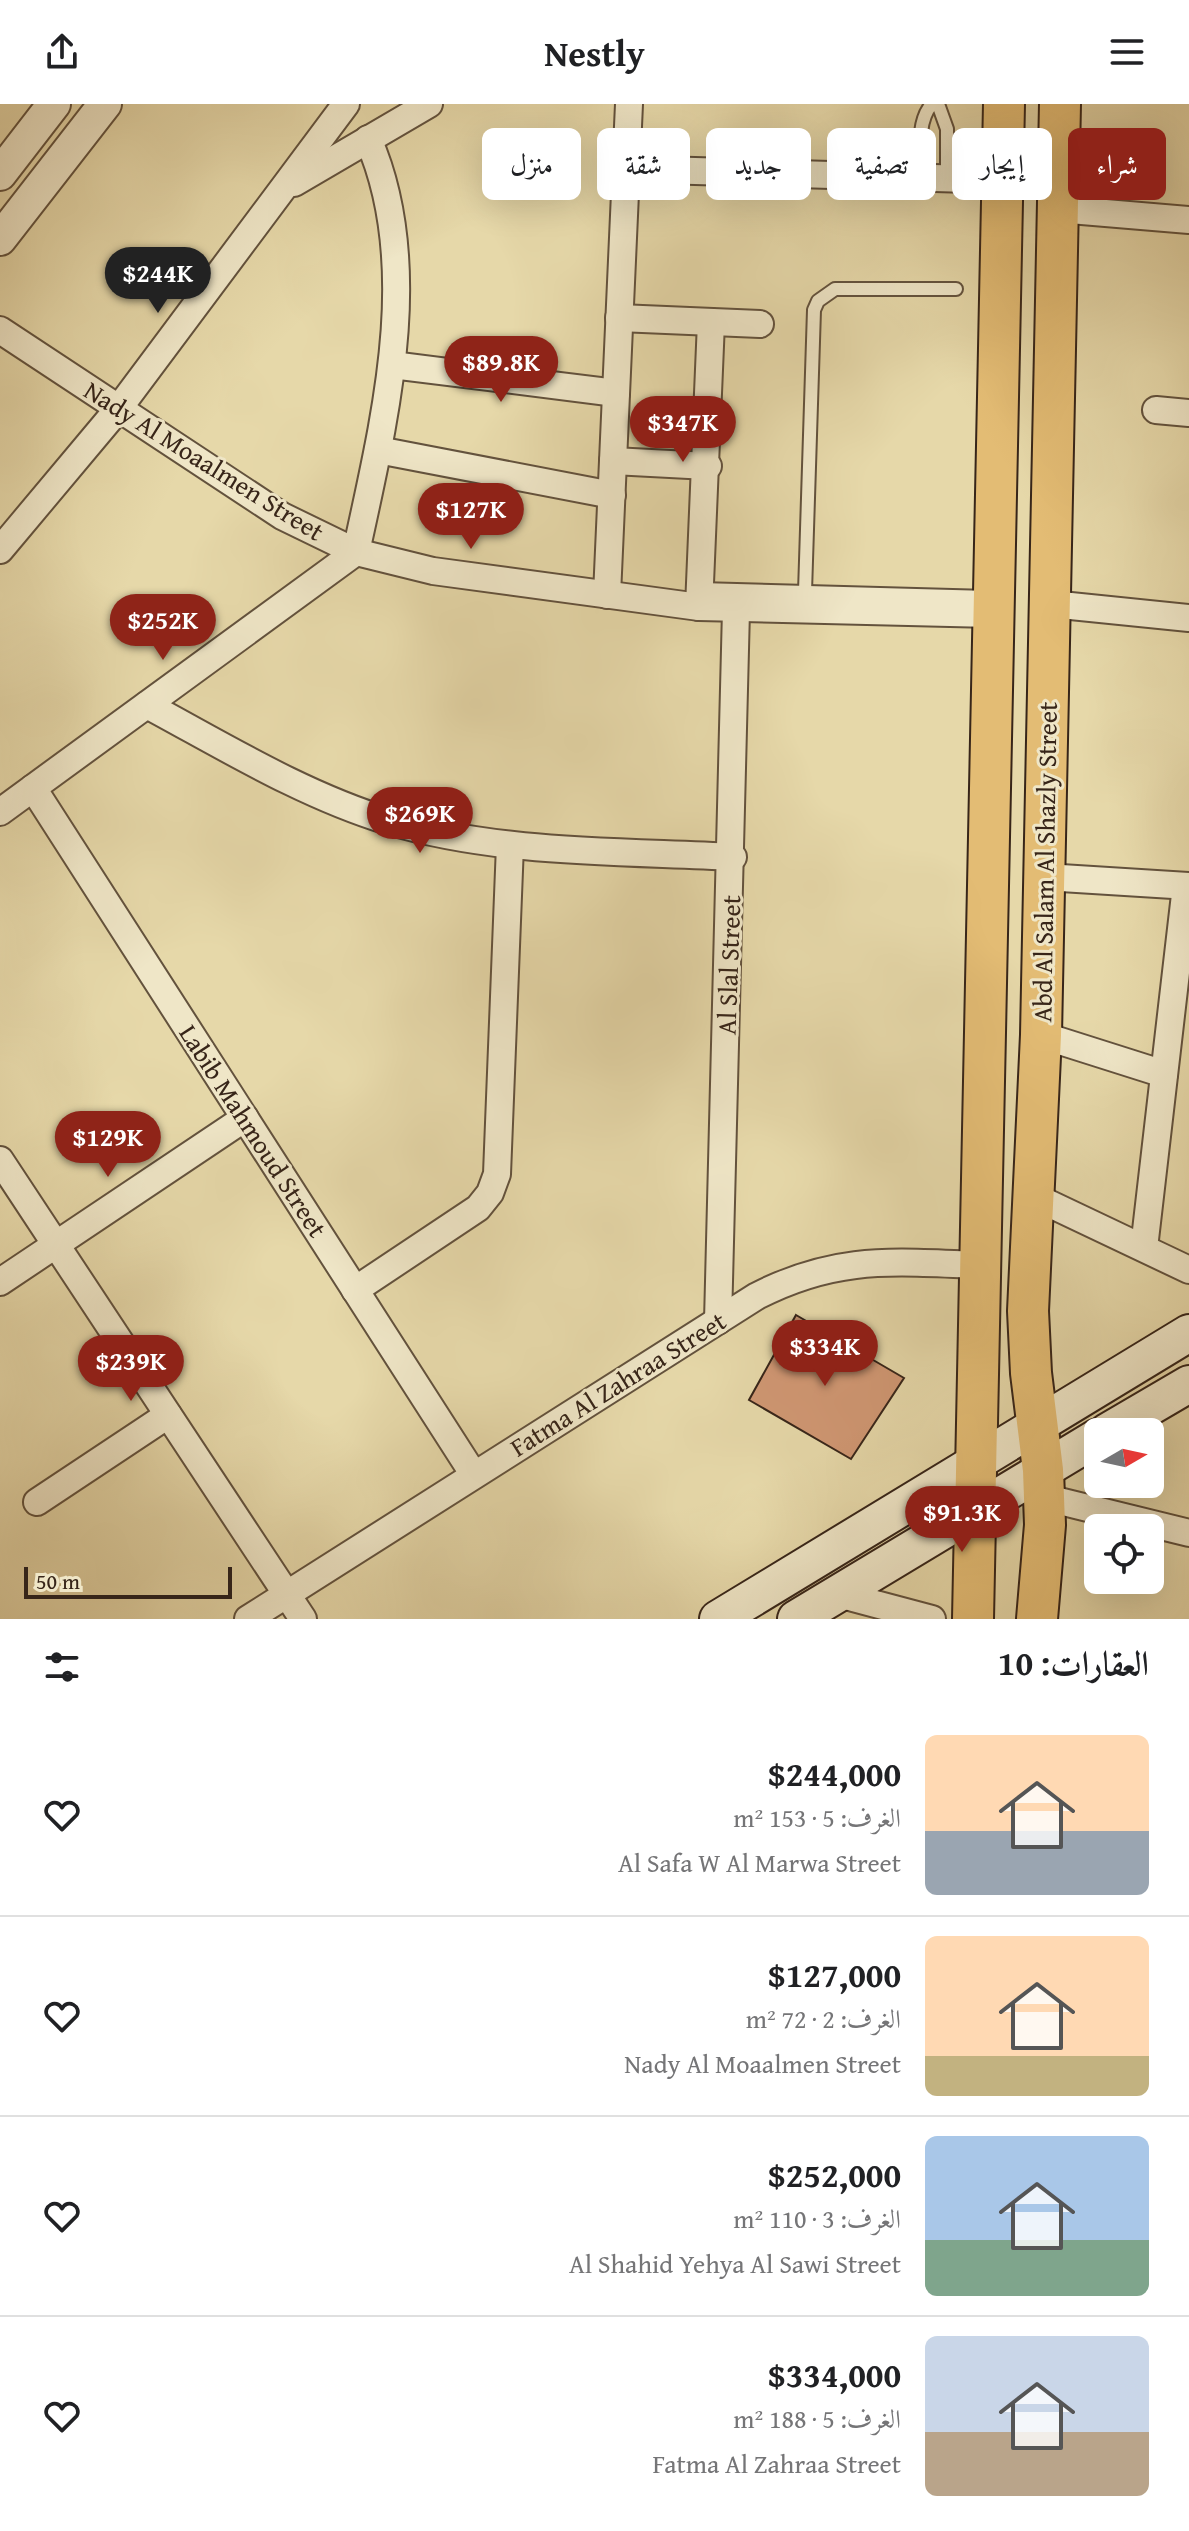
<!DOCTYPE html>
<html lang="ar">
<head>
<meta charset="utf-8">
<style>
	:root { --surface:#fff; --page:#f6f6f6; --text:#202124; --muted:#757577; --line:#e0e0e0; --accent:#8f2418 }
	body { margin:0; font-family:"Gentium Book Plus",Amiri,serif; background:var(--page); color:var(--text); direction:rtl; height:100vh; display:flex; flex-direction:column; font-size:30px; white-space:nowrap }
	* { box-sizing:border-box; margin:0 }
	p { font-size:26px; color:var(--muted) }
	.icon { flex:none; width:44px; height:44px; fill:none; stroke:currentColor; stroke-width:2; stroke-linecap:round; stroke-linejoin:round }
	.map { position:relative; height:1515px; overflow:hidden; direction:ltr }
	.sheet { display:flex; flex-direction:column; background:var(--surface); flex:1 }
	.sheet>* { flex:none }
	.guide { position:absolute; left:24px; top:24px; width:1142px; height:72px; direction:rtl; display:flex; gap:16px }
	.needle { width:52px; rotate:81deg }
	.controls { position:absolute; left:1084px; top:1314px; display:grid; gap:16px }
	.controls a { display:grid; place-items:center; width:80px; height:80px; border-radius:12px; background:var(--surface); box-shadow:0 8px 32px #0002; font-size:40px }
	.scale { position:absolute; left:24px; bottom:20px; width:208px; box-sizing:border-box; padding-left:8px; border:4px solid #372519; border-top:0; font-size:22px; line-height:28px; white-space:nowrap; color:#372519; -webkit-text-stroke:6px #efe6c7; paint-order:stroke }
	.price { position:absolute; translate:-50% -68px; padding:0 18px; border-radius:28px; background:var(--accent); color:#fff; font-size:26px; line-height:52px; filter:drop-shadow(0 2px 4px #0008) }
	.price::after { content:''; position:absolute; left:50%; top:48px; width:24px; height:18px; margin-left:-12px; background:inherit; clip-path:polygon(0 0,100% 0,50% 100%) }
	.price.current { background:#222; color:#fff }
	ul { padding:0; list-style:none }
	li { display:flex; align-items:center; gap:24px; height:200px; padding:0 40px }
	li+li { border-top:2px solid var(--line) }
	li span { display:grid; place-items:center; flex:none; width:224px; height:160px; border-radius:12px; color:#555 }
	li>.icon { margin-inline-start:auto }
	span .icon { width:96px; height:96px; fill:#fffc; stroke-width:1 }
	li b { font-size:34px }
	h2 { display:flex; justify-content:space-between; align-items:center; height:96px; padding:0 40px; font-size:34px }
	.tag { padding:0 28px; border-radius:12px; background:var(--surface); box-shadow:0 8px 32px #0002; font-size:28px; line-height:72px }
	.tag.current { background:var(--accent); color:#fff }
	header { display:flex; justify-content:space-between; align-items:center; height:104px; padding:0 40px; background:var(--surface); font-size:36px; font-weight:600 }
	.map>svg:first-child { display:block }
	.building { fill:#d09773; stroke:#372519; stroke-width:2 }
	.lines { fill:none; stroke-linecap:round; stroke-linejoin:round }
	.service-casing { stroke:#63523d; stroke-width:16 }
	.minor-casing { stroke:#63523d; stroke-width:30 }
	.tertiary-casing { stroke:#63523d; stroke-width:36 }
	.secondary-casing { stroke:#372519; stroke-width:40 }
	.primary-casing { stroke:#372519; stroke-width:44 }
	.service { stroke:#efe6c7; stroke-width:12 }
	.minor { stroke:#efe6c7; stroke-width:26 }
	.tertiary { stroke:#efe6c7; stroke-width:32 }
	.secondary { stroke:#efe6c7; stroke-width:36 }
	.primary { stroke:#e3bc74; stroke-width:40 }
	.labels { text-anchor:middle; stroke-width:6; stroke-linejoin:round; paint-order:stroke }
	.street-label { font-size:26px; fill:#372519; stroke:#efe6c7 }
</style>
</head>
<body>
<header><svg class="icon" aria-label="menu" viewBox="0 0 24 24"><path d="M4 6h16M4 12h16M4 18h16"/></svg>Nestly<svg class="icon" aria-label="share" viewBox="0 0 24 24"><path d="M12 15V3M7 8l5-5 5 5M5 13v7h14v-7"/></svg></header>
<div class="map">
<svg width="1189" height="1515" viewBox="0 0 1189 1515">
	<rect width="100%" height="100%" fill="#e6d8a9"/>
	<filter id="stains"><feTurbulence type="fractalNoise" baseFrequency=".0025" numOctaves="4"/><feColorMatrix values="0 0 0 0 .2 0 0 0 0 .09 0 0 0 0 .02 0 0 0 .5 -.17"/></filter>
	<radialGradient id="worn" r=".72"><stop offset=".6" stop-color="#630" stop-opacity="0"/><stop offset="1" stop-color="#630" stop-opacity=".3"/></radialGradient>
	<path class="building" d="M796 1211 904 1274 851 1355 749 1296Z"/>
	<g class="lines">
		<defs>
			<g id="service">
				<path d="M938 0 947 25V73"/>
				<path d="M921 73C921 50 916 18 932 0"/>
				<path d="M700 485 989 493"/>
				<path d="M805 488 814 206 818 197 835 185H956"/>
			</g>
			<g id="minor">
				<path d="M626 65 1003 76"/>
				<path d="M294 79 429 0"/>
				<path d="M1058 105 1189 116"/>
				<path d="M619 214 760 220"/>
				<path d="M0 226 282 412 356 448 433 467 699 503 992 510"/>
				<path d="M392 261 616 289"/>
				<path d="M1156 306 1189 309"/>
				<path d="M378 346 612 391"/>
				<path d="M613 357 708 362"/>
				<path d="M0 446 119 304 346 0"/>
				<path d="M607 491 629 0"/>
				<path d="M1051 500 1189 514"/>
				<path d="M699 503 711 218"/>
				<path d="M147 601C225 643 303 691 388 717 499 750 618 747 733 753"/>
				<path d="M33 684 474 1371"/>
				<path d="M0 708 356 448C384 318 424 162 368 35"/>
				<path d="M1045 773 1189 782"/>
				<path d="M1041 931 1164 970"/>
				<path d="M0 1056 303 1515"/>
				<path d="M1031 1091 1189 1166"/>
				<path d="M1144 1144 1186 782"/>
				<path d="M0 1178 245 1014"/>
				<path d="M355 1186 478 1104 490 1089 497 1070 510 741"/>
				<path d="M718 1217 736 506"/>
				<path d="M1043 1393 1189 1429"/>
				<path d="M37 1398 168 1311"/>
				<path d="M838 1490 932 1515"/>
				<path d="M248 1515 757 1192C837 1151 892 1158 978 1161"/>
			</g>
			<g id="tertiary">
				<path d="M0 70 54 0"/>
				<path d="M0 135 105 0"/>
			</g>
			<g id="secondary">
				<path d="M1107 1328 1189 1280"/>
				<path d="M718 1515 1189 1229"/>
				<path d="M796 1515 1098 1333"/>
			</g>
			<g id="primary">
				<path d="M973 1515 1004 0"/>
				<path d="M1037 1515 1045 1421 1043 1366 1031 1269 1028 1207 1041 931 1060 0"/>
			</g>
		</defs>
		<use href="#service" class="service-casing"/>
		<use href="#minor" class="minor-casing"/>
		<use href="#tertiary" class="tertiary-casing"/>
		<use href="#secondary" class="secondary-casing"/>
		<use href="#primary" class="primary-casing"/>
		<use href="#service" class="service"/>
		<use href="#minor" class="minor"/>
		<use href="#tertiary" class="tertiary"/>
		<use href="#secondary" class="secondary"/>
		<use href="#primary" class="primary"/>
	</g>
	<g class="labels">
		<g class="street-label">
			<text transform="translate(204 357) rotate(32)" y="9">Nady Al Moaalmen Street</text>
			<text transform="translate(1045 758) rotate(-89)" y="9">Abd Al Salam Al Shazly Street</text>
			<text transform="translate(729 861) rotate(-88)" y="9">Al Slal Street</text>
			<text transform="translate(253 1027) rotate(57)" y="9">Labib Mahmoud Street</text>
			<text transform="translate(618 1280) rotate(-32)" y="9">Fatma Al Zahraa Street</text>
		</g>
	</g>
	<rect width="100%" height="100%" filter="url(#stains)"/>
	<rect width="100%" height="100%" fill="url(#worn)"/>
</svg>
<div class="controls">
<a><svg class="needle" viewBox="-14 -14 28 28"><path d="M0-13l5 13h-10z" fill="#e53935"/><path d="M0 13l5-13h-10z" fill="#757577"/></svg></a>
<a><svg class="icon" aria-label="locate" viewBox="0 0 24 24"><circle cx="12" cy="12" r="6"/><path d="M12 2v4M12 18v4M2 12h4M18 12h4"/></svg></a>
</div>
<div class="scale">50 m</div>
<b class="price current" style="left:158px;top:211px">$244K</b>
<b class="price" style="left:501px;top:300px">$89.8K</b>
<b class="price" style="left:683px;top:360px">$347K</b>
<b class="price" style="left:471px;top:447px">$127K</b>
<b class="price" style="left:163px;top:558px">$252K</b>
<b class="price" style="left:420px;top:751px">$269K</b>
<b class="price" style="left:108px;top:1075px">$129K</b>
<b class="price" style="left:825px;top:1284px">$334K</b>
<b class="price" style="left:131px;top:1299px">$239K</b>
<b class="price" style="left:962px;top:1450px">$91.3K</b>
<div class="guide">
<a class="tag current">شراء</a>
<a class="tag">إيجار</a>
<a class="tag">تصفية</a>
<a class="tag">جديد</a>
<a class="tag">شقة</a>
<a class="tag">منزل</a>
</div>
</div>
<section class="sheet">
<h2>العقارات: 10<svg class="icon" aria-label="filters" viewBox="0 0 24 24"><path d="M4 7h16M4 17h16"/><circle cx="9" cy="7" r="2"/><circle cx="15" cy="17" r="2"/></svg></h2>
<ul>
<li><span style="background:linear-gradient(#ffd9b3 60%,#9aa5b1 0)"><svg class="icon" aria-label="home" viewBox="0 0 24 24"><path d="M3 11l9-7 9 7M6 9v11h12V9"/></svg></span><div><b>$244,000</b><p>الغرف: 5 · 153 m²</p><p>Al Safa W Al Marwa Street</p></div><svg class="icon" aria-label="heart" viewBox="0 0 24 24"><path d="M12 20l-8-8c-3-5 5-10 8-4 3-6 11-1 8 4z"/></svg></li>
<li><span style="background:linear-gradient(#ffd9b3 75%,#c2b280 0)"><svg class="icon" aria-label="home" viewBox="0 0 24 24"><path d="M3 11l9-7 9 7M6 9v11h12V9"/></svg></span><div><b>$127,000</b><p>الغرف: 2 · 72 m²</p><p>Nady Al Moaalmen Street</p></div><svg class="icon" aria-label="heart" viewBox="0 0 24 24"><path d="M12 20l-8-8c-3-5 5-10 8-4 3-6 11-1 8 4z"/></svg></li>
<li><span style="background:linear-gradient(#a9c7e8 65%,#7fa58c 0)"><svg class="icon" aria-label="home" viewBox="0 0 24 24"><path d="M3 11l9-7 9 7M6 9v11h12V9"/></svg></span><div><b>$252,000</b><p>الغرف: 3 · 110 m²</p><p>Al Shahid Yehya Al Sawi Street</p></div><svg class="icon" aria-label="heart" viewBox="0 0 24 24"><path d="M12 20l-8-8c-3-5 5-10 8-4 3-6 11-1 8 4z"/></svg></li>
<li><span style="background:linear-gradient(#c9d6e8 60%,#b9a48a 0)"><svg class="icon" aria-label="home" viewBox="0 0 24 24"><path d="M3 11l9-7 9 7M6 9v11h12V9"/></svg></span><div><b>$334,000</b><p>الغرف: 5 · 188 m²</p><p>Fatma Al Zahraa Street</p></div><svg class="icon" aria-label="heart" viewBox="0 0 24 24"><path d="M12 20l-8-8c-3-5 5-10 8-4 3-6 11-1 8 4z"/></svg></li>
</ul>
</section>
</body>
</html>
